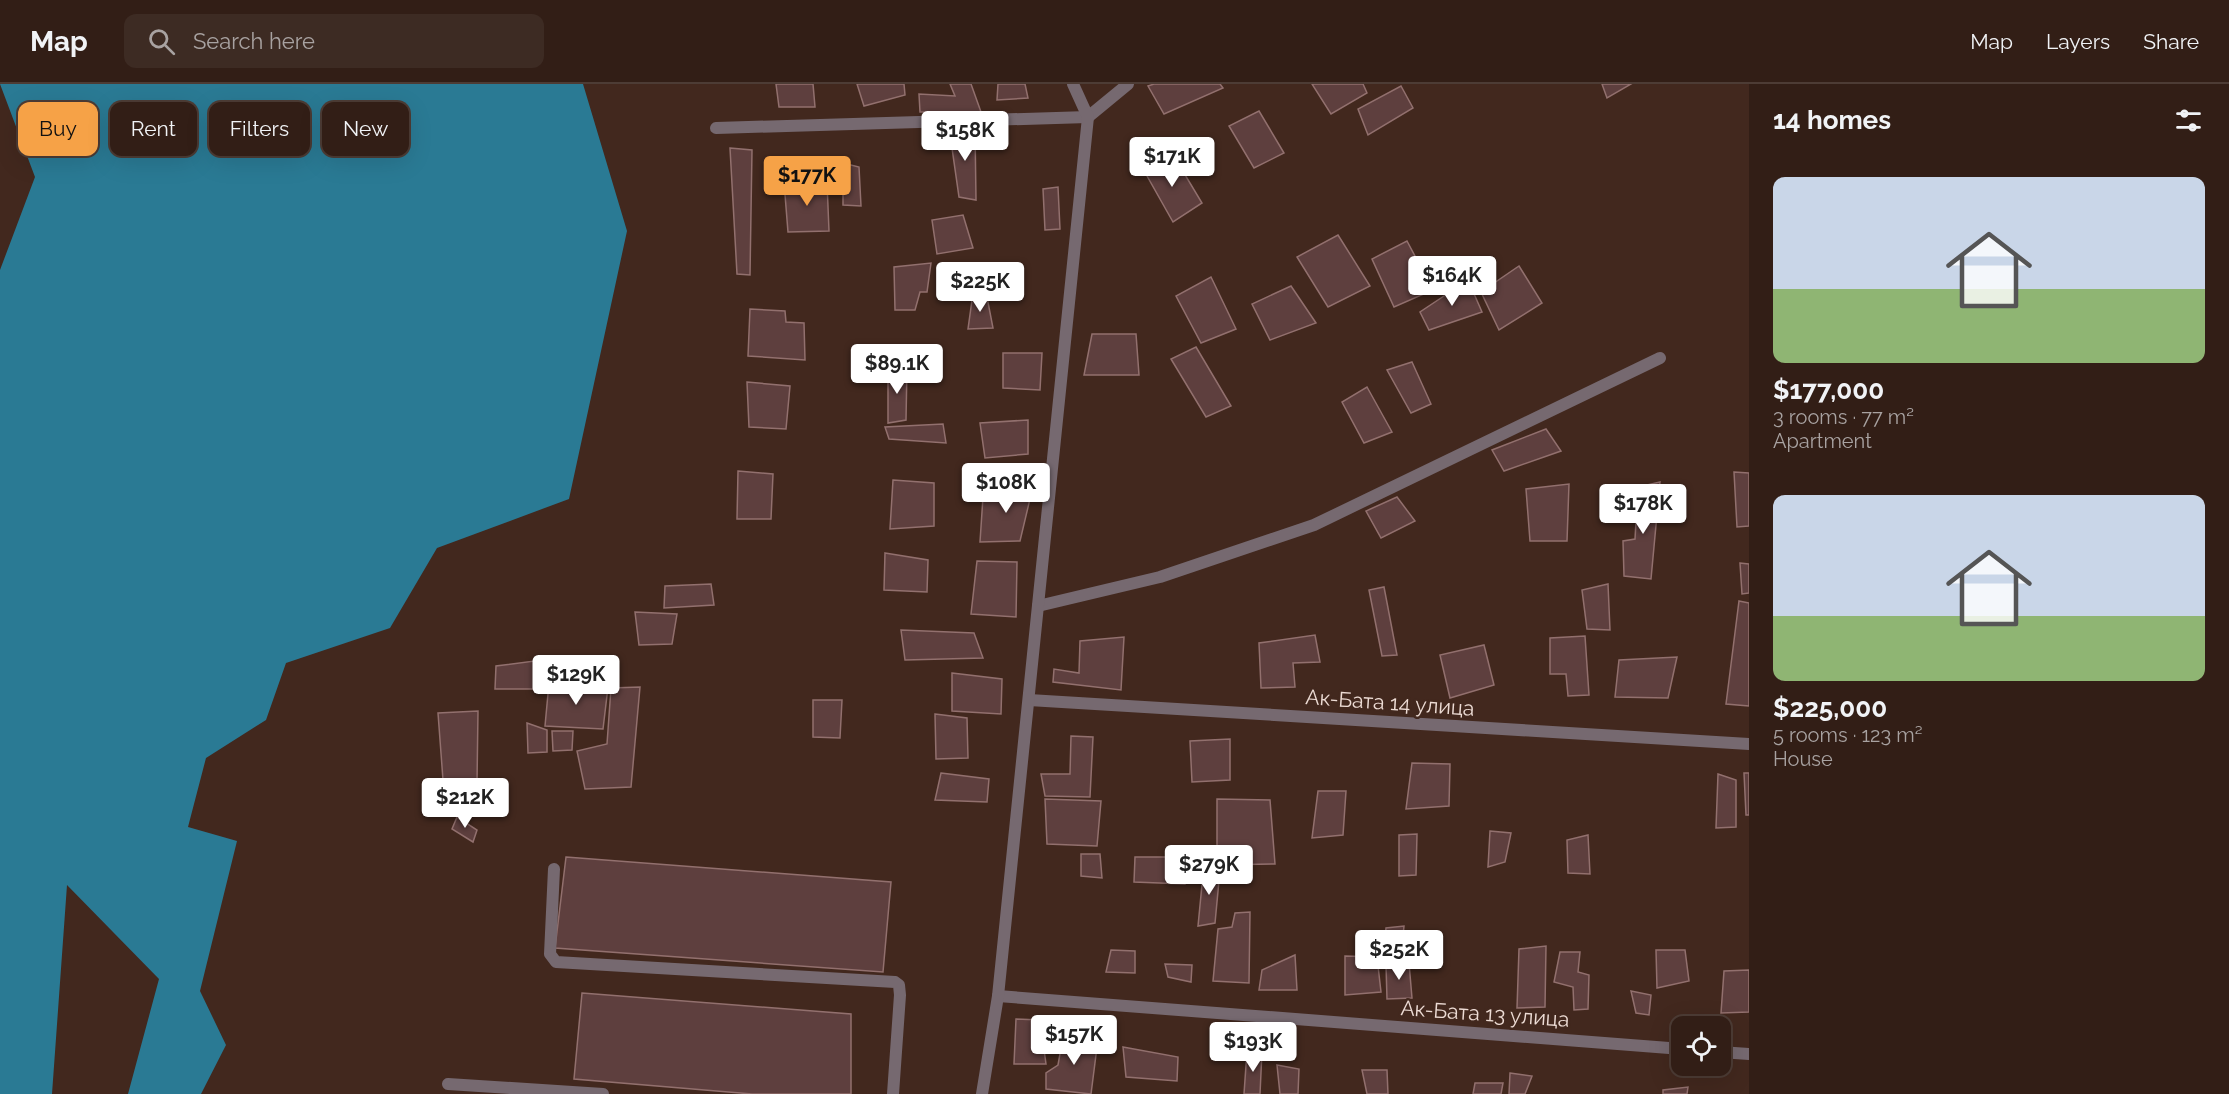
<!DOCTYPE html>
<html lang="en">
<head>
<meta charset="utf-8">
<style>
	:root { --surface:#321e16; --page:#3d2b23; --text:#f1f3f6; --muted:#a8a2a1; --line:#4d3c35; --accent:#f6a247 }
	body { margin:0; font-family:Raleway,sans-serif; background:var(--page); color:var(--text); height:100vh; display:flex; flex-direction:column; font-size:22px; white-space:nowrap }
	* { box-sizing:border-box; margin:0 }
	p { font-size:20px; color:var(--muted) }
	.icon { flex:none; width:33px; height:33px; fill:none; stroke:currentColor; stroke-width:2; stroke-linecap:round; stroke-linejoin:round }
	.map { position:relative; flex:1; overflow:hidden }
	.panel { display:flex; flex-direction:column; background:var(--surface); width:480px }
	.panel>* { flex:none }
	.hud { position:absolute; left:18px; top:18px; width:570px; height:54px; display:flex; gap:12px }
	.controls { position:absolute; left:1671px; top:932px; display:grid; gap:12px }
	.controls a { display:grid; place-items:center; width:60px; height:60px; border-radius:12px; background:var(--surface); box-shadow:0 6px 24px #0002,0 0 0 2px var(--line); font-size:30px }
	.price { position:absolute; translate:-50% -51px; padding:0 14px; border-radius:6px; background:#fff; color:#222; font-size:20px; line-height:39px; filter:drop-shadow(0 2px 3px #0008) }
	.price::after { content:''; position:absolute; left:50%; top:36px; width:18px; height:14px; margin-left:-9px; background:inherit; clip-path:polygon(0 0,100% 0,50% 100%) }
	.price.selected { background:var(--accent); color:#111 }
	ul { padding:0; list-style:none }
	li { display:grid; align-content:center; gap:12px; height:318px; padding:0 24px }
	li span { display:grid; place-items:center; height:186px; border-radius:12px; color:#555 }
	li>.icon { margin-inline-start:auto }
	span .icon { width:108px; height:108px; fill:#fffc; stroke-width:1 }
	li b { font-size:26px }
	h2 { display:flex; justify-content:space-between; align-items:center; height:72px; padding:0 24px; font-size:26px }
	.tag { padding:0 21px; border-radius:12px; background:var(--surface); box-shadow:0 6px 24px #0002,0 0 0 2px var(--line); font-size:21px; line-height:54px }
	.tag.selected { background:var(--accent); color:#111 }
	header { display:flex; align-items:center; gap:36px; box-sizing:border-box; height:84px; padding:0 30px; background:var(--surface); border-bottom:2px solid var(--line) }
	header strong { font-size:28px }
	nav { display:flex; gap:33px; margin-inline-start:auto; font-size:21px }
	.search { width:420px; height:54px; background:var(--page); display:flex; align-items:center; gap:15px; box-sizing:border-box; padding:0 21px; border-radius:12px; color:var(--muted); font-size:22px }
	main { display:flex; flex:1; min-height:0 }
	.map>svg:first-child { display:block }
	.water { fill:#2a7a94 }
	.building { fill:#5e3f3e; stroke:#92706e; stroke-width:1.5 }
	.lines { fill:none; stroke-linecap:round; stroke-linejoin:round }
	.lane { stroke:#766970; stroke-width:12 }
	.street { stroke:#766970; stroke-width:12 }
	.labels { text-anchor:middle; stroke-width:5; stroke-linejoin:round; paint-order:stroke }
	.street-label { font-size:21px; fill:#eddcd5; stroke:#42281e }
</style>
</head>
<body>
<header>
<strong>Map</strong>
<div class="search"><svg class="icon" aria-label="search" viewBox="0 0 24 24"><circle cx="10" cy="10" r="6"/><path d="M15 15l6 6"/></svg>Search here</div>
<nav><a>Map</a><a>Layers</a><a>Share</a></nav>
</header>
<main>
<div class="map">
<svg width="1749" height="1010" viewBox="0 0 1749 1010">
	<rect width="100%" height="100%" fill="#42281e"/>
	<path class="water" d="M0 0H583L627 147 569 415 437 464 390 544 286 579 266 636 206 674 188 743 237 757 200 907 226 961 201 1010H128L159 895 67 801 52 1010H0V186L35 93Z"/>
	<g class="building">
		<path d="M776 0H813L815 23H779Z"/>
		<path d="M857 0H904L905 11 864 22Z"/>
		<path d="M950 0H971L981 28H920L919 10 955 12Z"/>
		<path d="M998 0H1025L1028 14 997 16Z"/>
		<path d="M1154 0H1220L1223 4 1164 30 1148 2Z"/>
		<path d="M1312 0H1363L1367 9 1331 30Z"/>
		<path d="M1602 0H1631L1607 14Z"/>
		<path d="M1401 2 1413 24 1368 51 1358 25Z"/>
		<path d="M1259 27 1284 69 1254 84 1229 42Z"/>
		<path d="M975 44 976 116 959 113 950 50Z"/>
		<path d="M730 64 752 66 750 191 737 190Z"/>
		<path d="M1166 69 1174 94 1184 89 1202 119 1173 138 1142 83Z"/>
		<path d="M843 79 859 83 861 122 843 121Z"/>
		<path d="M784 98H827L829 147 788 148Z"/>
		<path d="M1058 103 1060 145 1045 146 1043 105Z"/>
		<path d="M963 131 973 164 937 170 932 136Z"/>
		<path d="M1338 151 1370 202 1328 223 1297 173Z"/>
		<path d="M1407 157 1433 206 1394 223 1372 175Z"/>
		<path d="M931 179 927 208H920L915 226H895L894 183Z"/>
		<path d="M1519 182 1542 219 1499 246 1481 208Z"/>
		<path d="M1211 193 1236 245 1201 259 1176 212Z"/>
		<path d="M1468 196 1482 228 1429 246 1420 228Z"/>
		<path d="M1291 202 1316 239 1270 256 1252 220Z"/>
		<path d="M973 209 987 213 993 244 968 245Z"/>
		<path d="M750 225 785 227 786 238 804 239 805 276 748 272Z"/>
		<path d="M1092 250H1136L1139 291H1084Z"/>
		<path d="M1196 263 1231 322 1206 333 1171 275Z"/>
		<path d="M1003 269H1042L1040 306 1003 304Z"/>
		<path d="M1412 278 1431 320 1411 329 1387 286Z"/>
		<path d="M907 283 906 336 888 339V287Z"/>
		<path d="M747 298 790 302 786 345 749 343Z"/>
		<path d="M1367 303 1392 348 1364 359 1342 318Z"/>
		<path d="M1028 336V370L985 374 980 339Z"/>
		<path d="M943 340 946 359 889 355 885 343Z"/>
		<path d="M1546 345 1561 367 1504 387 1492 366Z"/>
		<path d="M738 387 773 390 771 435H737Z"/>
		<path d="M1734 388 1749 389V442L1737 443Z"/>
		<path d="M1013 395 1034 398 1020 457 980 458 983 413 1010 411Z"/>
		<path d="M893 396 934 399V442L890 445Z"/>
		<path d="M1660 398 1651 495 1624 492 1623 457 1635 455 1638 403Z"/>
		<path d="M1569 400 1567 457H1530L1526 405Z"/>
		<path d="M1397 413 1415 437 1381 454 1366 427Z"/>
		<path d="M885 469 928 476 927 508 884 506Z"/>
		<path d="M977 477 1017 478 1016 533 971 530Z"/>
		<path d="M1740 479 1749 480V509L1742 510Z"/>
		<path d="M711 500 714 521 664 524 665 502Z"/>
		<path d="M1608 500 1610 546 1587 545 1582 506Z"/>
		<path d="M1384 503 1397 571 1382 572 1369 506Z"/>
		<path d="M1739 517 1749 519V622L1726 620Z"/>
		<path d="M635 528 677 530 672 560 639 561Z"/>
		<path d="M901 546 974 549 983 574 905 576Z"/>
		<path d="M1315 551 1320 578 1293 579 1295 603 1261 604 1259 559Z"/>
		<path d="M1585 552 1589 611 1568 612 1566 590H1550V554Z"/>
		<path d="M1124 553 1121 606 1053 598 1054 585 1079 589 1080 557Z"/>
		<path d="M1484 561 1494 601 1450 614 1440 571Z"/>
		<path d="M1677 573 1668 614 1615 613 1619 576Z"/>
		<path d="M542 576V605H495L496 582Z"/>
		<path d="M952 589 1002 595 1001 630 952 627Z"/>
		<path d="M549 599 608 603 603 645 545 642Z"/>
		<path d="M640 603 631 703 585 705 577 667 607 660 611 604Z"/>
		<path d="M813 616H842L840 654 813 653Z"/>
		<path d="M478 627 477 699 443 696 438 629Z"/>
		<path d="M935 630 967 634 968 674 936 675Z"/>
		<path d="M527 639 547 646V668L528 669Z"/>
		<path d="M552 647H573L572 666 553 667Z"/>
		<path d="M1071 652 1093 653 1090 713 1045 712 1041 690H1070Z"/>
		<path d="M1230 655V696L1192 698 1190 657Z"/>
		<path d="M1412 679 1450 680 1449 722 1406 725Z"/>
		<path d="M941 689 989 695 987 718 935 716Z"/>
		<path d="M1744 689H1749V731H1746Z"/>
		<path d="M1718 690 1736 696V743L1716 744Z"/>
		<path d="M1318 707H1346L1343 751 1312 754Z"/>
		<path d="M1045 715 1101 717 1097 762 1047 760Z"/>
		<path d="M1217 715 1270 716 1275 780 1217 781Z"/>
		<path d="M457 733 477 746 473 758 452 745Z"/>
		<path d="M1490 747 1511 749 1505 778 1488 783Z"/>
		<path d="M1417 750 1416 791 1399 792V751Z"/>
		<path d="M1588 751 1590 790 1568 789 1567 756Z"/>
		<path d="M1081 770H1100L1102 794 1081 792Z"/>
		<path d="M566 773 891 798 883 888 555 864Z"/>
		<path d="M1135 773H1187L1185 800 1134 798Z"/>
		<path d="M1204 780 1220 786 1215 839 1198 842Z"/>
		<path d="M1250 828 1249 899 1213 897 1218 845 1232 843 1235 829Z"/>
		<path d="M1404 842 1401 874 1383 876 1386 844Z"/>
		<path d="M1546 862 1545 923 1517 924 1519 865Z"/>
		<path d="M1111 866 1135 867V889L1106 888Z"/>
		<path d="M1656 866H1685L1689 897 1657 904Z"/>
		<path d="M1560 868H1580L1578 888 1589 891 1588 925 1574 926 1573 903 1554 898Z"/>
		<path d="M1295 871 1297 906H1259L1262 886Z"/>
		<path d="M1345 872 1377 873 1381 908 1345 911Z"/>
		<path d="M1409 879 1412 914 1387 915 1386 881Z"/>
		<path d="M1165 880 1192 881 1191 898 1168 893Z"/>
		<path d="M1749 886V928L1721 929 1724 887Z"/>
		<path d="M1631 907 1651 911 1649 931 1636 929Z"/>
		<path d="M582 909 851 930V1010H752L574 995Z"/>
		<path d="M1016 935 1040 936 1046 980H1014Z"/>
		<path d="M1063 953 1098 955 1091 1010 1046 1005V989L1058 981Z"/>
		<path d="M1123 963 1178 973 1177 997 1126 993Z"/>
		<path d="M1247 967H1262L1260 1010H1244Z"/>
		<path d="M1277 981 1299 985 1298 1010H1280Z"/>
		<path d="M1362 986H1387L1388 1010H1367Z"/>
		<path d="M1510 989 1532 992 1525 1010H1509Z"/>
		<path d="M1475 999H1503L1501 1010H1473Z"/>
		<path d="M1688 1003 1687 1010H1663V1006Z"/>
	</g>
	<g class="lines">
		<g class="lane">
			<path d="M554 785 550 870 556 878 895 898 899 901 900 911 893 1010"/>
			<path d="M448 1000 603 1010"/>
		</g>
		<g class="street">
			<path d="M716 44 1088 33 1128 0"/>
			<path d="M1038 522 1160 493 1314 441 1660 274"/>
			<path d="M1029 616 1749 660"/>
			<path d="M998 912 1682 965"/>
			<path d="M1720 968 1749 970"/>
			<path d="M982 1010 998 912 1088 33 1073 0"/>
		</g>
	</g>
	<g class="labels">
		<g class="street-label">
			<text transform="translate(1390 619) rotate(4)" y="7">Ак-Бата 14 улица</text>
			<text transform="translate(1485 930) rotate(4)" y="7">Ак-Бата 13 улица</text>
		</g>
	</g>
</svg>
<div class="controls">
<a><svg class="icon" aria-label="locate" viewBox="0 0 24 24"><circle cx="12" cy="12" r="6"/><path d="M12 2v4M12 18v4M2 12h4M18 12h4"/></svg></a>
</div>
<b class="price" style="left:965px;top:78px">$158K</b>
<b class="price" style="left:1172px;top:104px">$171K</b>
<b class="price selected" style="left:807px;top:123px">$177K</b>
<b class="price" style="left:1452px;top:223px">$164K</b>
<b class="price" style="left:980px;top:229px">$225K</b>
<b class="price" style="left:897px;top:311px">$89.1K</b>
<b class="price" style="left:1006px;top:430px">$108K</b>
<b class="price" style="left:1643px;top:451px">$178K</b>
<b class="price" style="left:576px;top:622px">$129K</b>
<b class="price" style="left:465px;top:745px">$212K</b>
<b class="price" style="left:1209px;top:812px">$279K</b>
<b class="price" style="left:1399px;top:897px">$252K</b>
<b class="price" style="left:1074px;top:982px">$157K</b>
<b class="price" style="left:1253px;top:989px">$193K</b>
<div class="hud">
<a class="tag selected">Buy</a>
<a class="tag">Rent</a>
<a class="tag">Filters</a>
<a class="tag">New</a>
</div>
</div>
<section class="panel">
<h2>14 homes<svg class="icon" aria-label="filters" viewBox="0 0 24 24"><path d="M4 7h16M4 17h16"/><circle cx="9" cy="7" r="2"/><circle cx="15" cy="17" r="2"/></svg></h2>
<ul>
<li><span style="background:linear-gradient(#c9d6e8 60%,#8fb573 0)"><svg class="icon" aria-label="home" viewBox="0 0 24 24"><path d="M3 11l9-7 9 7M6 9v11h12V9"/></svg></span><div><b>$177,000</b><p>3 rooms · 77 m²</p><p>Apartment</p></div></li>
<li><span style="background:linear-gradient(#c9d6e8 65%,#8fb573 0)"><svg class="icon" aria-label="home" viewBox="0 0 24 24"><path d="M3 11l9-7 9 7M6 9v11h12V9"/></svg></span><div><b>$225,000</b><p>5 rooms · 123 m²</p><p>House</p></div></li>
</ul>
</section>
</main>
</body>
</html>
